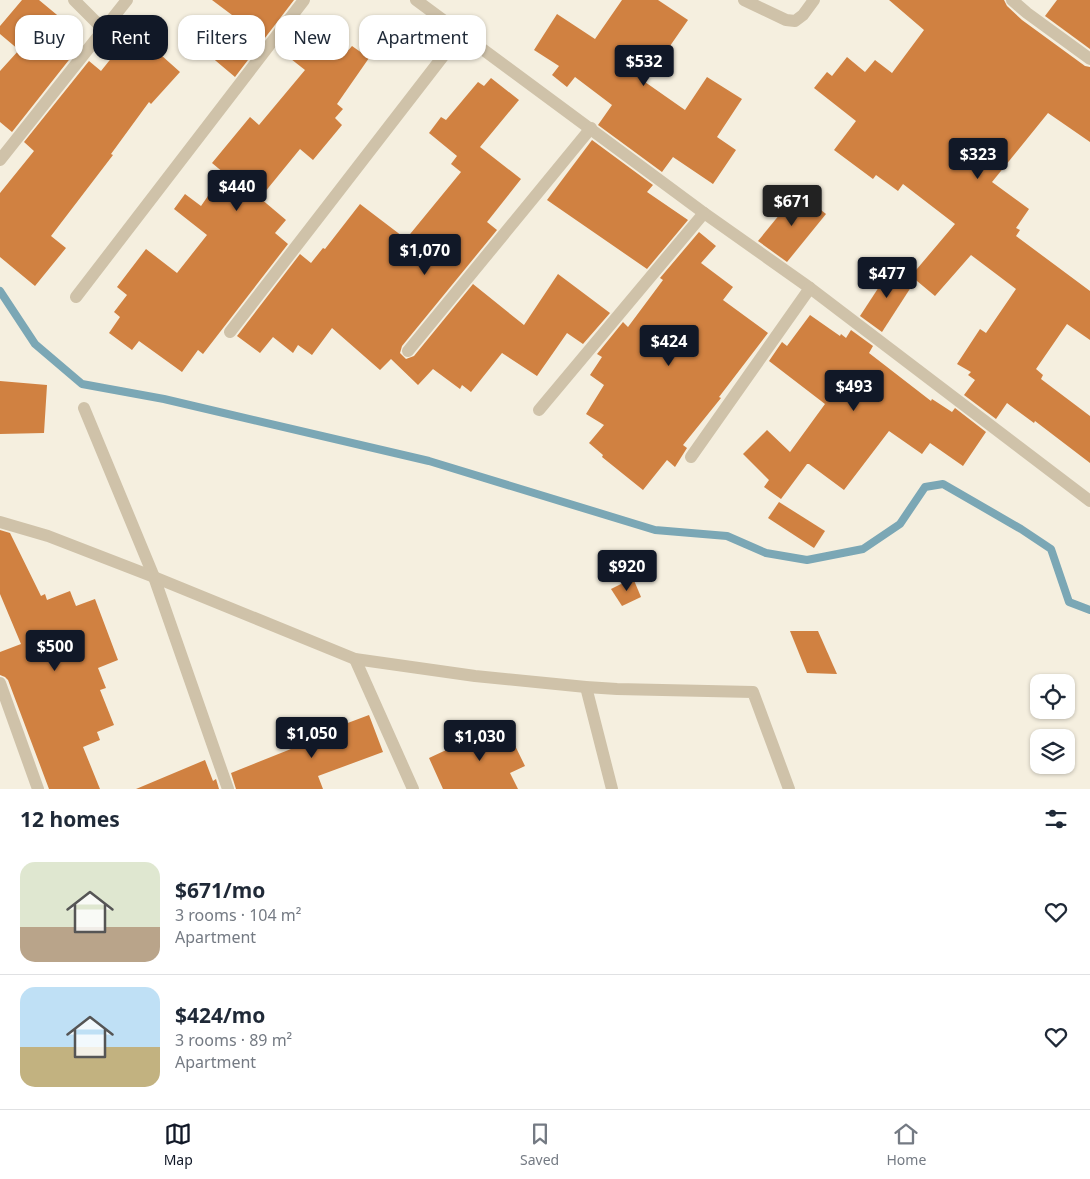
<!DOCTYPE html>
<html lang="en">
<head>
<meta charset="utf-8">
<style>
	:root { --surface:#fff; --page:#f6f6f7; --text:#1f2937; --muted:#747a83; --line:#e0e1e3; --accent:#111827 }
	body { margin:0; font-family:"Noto Sans",sans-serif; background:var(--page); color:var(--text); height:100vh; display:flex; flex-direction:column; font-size:19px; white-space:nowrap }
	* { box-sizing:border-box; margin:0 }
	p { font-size:16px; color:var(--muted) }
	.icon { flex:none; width:28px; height:28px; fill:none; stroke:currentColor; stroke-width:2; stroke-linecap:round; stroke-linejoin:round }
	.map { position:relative; height:789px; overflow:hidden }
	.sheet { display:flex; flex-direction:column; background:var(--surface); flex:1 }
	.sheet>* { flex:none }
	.guide { position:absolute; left:15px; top:15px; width:500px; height:45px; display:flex; gap:10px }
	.controls { position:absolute; left:1030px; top:674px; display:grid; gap:10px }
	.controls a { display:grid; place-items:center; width:45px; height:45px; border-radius:10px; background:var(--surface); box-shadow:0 1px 4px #0004; font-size:25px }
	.price { position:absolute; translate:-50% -42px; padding:0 11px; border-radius:5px; background:var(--accent); color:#fff; font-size:16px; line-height:32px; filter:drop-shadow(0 1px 2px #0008) }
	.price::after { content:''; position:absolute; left:50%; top:30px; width:15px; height:11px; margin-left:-8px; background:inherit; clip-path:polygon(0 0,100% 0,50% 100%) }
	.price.selected { background:#222; color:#fff }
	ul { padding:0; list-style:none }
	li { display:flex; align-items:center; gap:15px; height:125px; padding:0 20px }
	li+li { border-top:1px solid var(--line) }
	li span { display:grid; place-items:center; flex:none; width:140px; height:100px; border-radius:15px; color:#555 }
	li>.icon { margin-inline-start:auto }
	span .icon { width:60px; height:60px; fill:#fffc; stroke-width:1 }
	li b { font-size:21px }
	h2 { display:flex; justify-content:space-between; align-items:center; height:60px; padding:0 20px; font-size:21px }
	.chip { padding:0 18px; border-radius:15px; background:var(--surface); box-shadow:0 1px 4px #0004; font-size:18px; line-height:45px }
	.chip.selected { background:var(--accent); color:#fff }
	.dock { display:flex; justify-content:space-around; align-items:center; height:70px; border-top:1px solid var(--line); background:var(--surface); font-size:14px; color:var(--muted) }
	.dock a { display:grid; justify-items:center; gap:2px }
	.dock .selected { color:var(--accent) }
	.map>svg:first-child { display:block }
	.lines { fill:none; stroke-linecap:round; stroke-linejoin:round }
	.stream { stroke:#7ba7b5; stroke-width:8 }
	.building { fill:#d08141 }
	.minor { stroke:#cfc2a9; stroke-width:12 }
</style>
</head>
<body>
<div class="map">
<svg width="1090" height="789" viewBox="0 0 1090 789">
	<rect width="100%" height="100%" fill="#f5efdf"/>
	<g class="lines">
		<path class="stream" d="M0 291 35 344 82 384 164 399 429 461 655 530 727 536 766 553 807 560 863 549 900 524 925 487 943 484 1021 529 1051 549 1069 602 1090 610"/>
	</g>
	<g class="building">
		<path d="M22 0H39L80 34 70 45 76 51 12 132 0 122V71L19 50 0 34V26Z"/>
		<path d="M212 0H294L235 77 203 50 232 15Z"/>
		<path d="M622 0H658L688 20 645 82 685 110 707 77 742 99 717 137 736 150 713 184 673 157 662 172 598 125 612 105 575 77 567 87 552 75 559 66 534 50 557 14 595 39Z"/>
		<path d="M889 0H1004L1007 6 1022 20 1085 66 1090 67V142L1048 113 992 182 1029 209 1016 228 1020 230 1016 236 1090 291V340L1067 324 1036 369 1043 375 1041 379 1090 416V463L1035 421 1034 423 1007 403 996 419 964 395 975 380 968 375 971 372 957 364 980 329 986 333 1016 289 971 255 935 296 911 276 955 224 903 184 898 191 876 175 873 179 834 150 856 121 814 88 827 72 832 76 847 57 865 72 875 60 892 73 924 30Z"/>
		<path d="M1057 0H1090V49L1045 16Z"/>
		<path d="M301 17 346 53 352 46 369 58 337 104 343 109 335 118 342 125 313 160 300 149 260 198 286 220 275 233 288 244 203 354 198 350 182 372 139 341 132 350 109 333 120 317 114 312 127 295 117 287 146 249 177 273 207 235 174 209 185 194 201 206 224 173 212 163 250 117 259 125 305 70 277 48Z"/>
		<path d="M142 38 180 72 151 104 149 102 111 154 113 155 51 236 66 248 35 286 0 257V193L34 151 24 142 89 61 101 71 121 46 128 53Z"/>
		<path d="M491 78 519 100 480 147 521 179 487 222 497 230 402 346 400 353 406 359 414 356 473 284 524 325 558 274 610 313 583 344 567 333 537 376 502 353 471 392 462 385 460 389 433 369 418 385 391 359 380 370 332 328 312 355 298 345 293 353 273 337 260 353 237 336 300 254 311 263 323 248 325 249 360 204 406 239 461 172 451 164 457 156 429 133 441 117 446 120 478 82 484 86Z"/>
		<path d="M592 140 653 185 647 192 688 220 647 269 547 200Z"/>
		<path d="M798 192 826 214 787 262 758 241Z"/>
		<path d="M699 232 716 246 701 263 733 287 723 300 768 333 719 397 721 398 683 445 687 448 675 467 667 460 643 490 602 457 603 455 589 443 604 425 586 414 604 385 590 375 602 357 597 354 623 322 628 327 663 280 660 278Z"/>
		<path d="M892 267 915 281 882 332 860 316Z"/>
		<path d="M810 315 840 336 841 334 846 338 851 330 873 346 869 353 931 401 932 399 952 412 955 408 986 432 963 466 930 443 922 454 889 431 844 490 809 464H807L781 499 764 487 769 480 743 454 767 430 790 452 825 404 769 361 782 342 787 346Z"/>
		<path d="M0 381 47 385 44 433 0 434Z"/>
		<path d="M779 502 825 531 814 548 768 518Z"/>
		<path d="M0 530 10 533 41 596 45 594 47 600 70 591 76 606 95 599 118 660 98 668 106 688 100 690 114 725 97 732 100 740 83 747 100 789H49L8 680 5 677 0 675V652L21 644 0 594Z"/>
		<path d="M633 578 641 597 622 606 611 589Z"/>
		<path d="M790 631H818L837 674 807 673Z"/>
		<path d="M369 715 383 752 318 776 323 789H236L231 773 306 743 305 739Z"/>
		<path d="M504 723 525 766 510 773 518 789H443L429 758Z"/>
		<path d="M205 760 213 781 216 779 219 789H136Z"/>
	</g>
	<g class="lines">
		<g class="minor">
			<path d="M74 0 103 29"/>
			<path d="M416 0 704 213 810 288 1090 501"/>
			<path d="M744 0 786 20 795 21 803 15 814 0"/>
			<path d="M1012 0 1027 13 1090 59"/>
			<path d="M0 160 127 0"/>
			<path d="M76 297 304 0"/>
			<path d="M230 332 461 33"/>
			<path d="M408 351 591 128"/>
			<path d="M84 408 154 577 228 789"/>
			<path d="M539 410 704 213"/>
			<path d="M691 457 810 288"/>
			<path d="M0 522 48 536 154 577 355 659 475 676 586 687 617 689 753 692 789 789"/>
			<path d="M355 659 413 789"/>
			<path d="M0 683 38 789"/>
			<path d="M586 687 612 789"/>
		</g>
	</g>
</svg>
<div class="controls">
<a><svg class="icon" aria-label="locate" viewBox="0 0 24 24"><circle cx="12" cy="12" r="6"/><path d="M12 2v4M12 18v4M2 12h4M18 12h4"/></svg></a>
<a><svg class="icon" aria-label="layers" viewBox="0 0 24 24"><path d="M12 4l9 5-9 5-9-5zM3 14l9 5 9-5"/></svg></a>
</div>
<b class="price" style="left:644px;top:87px">$532</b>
<b class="price" style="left:978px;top:180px">$323</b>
<b class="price" style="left:237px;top:212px">$440</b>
<b class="price selected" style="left:792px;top:227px">$671</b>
<b class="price" style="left:425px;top:276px">$1,070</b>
<b class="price" style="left:887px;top:299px">$477</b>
<b class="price" style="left:669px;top:367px">$424</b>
<b class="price" style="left:854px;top:412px">$493</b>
<b class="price" style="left:627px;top:592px">$920</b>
<b class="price" style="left:55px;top:672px">$500</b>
<b class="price" style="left:312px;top:759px">$1,050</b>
<b class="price" style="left:480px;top:762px">$1,030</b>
<div class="guide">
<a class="chip">Buy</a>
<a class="chip selected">Rent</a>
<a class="chip">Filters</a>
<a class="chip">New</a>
<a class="chip">Apartment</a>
</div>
</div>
<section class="sheet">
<h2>12 homes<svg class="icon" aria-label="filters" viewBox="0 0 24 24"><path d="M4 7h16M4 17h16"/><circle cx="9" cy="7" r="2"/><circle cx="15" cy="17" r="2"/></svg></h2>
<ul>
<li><span style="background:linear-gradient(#dfe7d0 65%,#b9a48a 0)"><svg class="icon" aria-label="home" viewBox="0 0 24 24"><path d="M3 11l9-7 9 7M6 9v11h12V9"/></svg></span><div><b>$671/mo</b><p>3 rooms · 104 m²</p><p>Apartment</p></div><svg class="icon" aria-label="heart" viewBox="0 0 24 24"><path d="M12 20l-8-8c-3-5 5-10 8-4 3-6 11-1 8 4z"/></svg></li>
<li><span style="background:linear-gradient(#bfe0f5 60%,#c2b280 0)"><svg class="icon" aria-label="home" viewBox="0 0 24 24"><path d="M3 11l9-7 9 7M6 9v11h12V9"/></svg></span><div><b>$424/mo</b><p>3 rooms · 89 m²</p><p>Apartment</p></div><svg class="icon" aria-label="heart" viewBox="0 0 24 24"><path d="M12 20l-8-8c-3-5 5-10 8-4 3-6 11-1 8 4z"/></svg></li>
</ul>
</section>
<nav class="dock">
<a class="selected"><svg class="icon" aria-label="map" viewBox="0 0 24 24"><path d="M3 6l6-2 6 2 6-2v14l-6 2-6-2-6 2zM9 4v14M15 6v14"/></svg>Map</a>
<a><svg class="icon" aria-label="saved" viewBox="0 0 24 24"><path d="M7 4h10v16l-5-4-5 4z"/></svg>Saved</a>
<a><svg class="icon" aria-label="home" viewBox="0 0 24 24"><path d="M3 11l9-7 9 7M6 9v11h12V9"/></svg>Home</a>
</nav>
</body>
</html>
